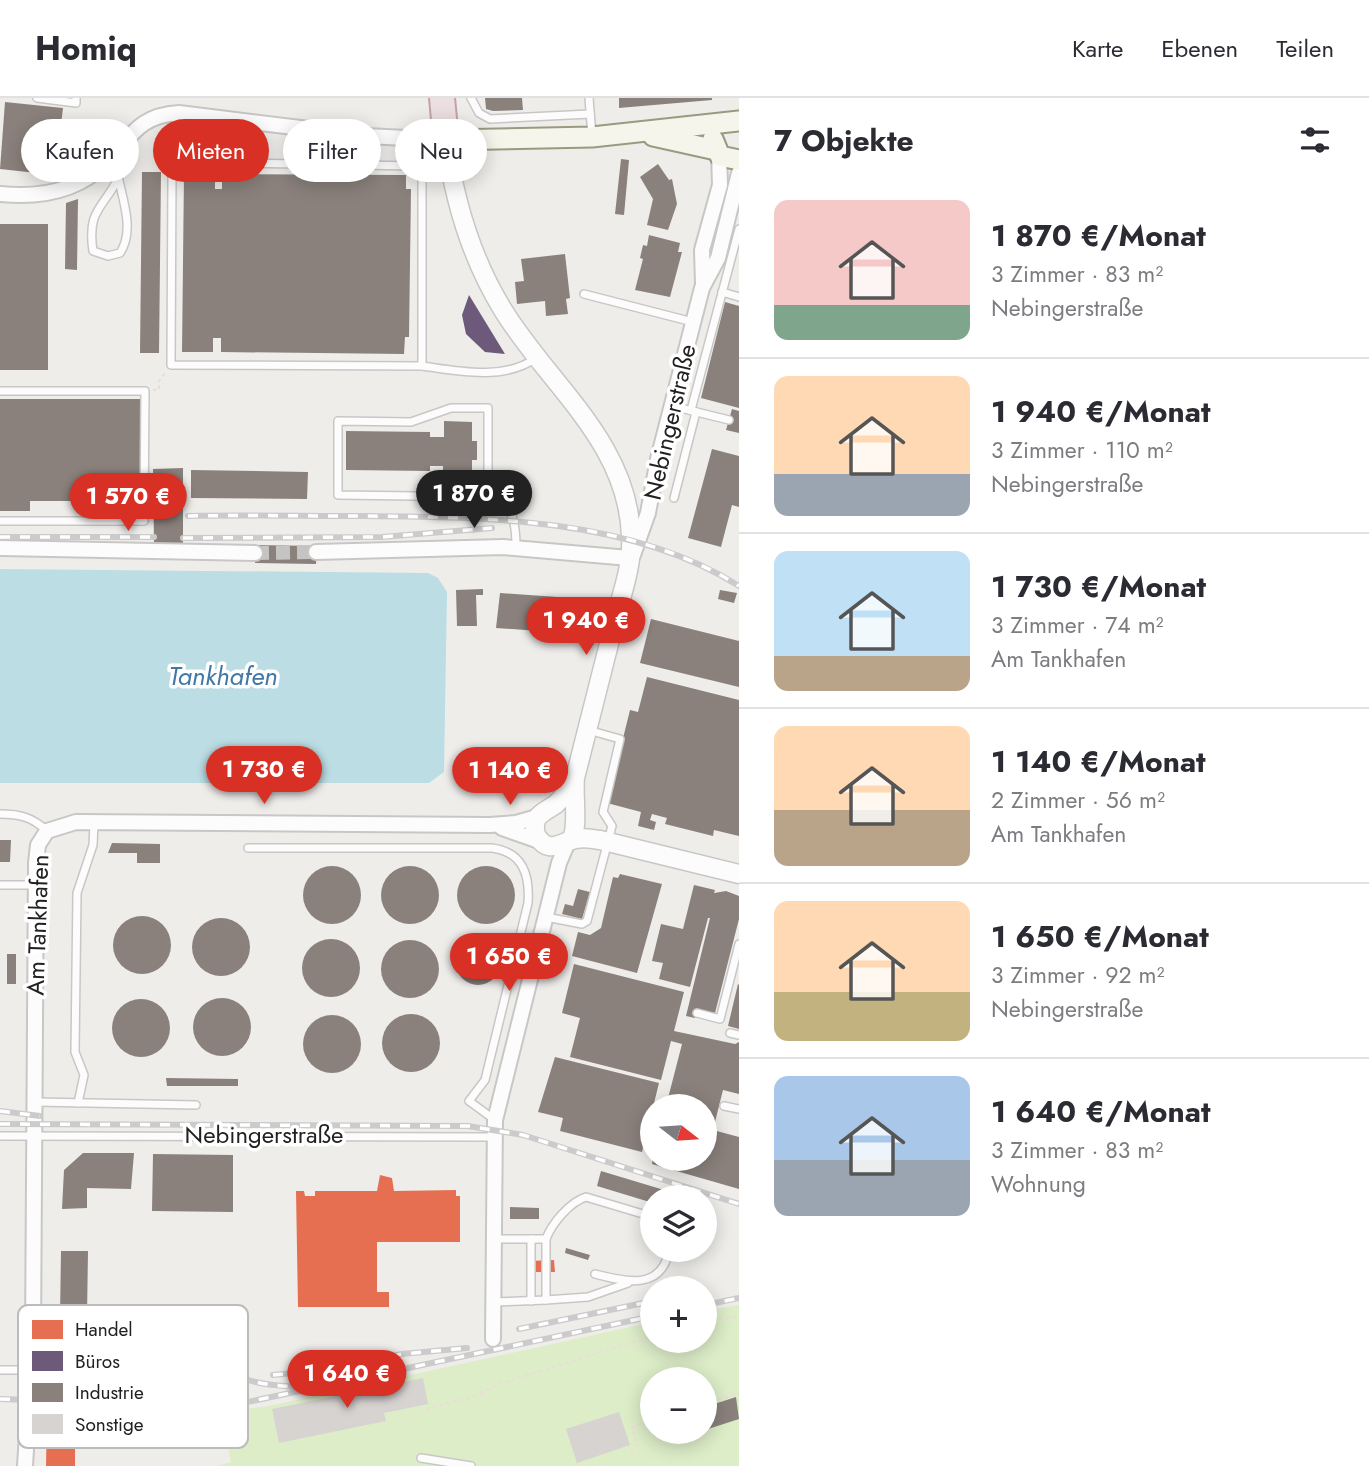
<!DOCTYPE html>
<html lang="de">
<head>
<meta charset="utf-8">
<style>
	:root { --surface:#fff; --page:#f2f2f3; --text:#2b2b33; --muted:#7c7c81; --line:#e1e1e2; --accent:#d93025 }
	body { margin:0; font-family:Jost,sans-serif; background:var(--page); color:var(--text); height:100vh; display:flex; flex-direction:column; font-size:26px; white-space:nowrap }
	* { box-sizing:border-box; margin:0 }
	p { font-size:23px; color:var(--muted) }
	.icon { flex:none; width:38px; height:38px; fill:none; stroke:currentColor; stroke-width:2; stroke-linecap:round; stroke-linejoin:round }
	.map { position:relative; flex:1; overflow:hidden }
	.drawer { display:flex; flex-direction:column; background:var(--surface); width:630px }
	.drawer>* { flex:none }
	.hud { position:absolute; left:21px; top:21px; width:612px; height:63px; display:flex; gap:14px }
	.needle { width:46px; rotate:107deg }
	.fabs { position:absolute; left:640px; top:996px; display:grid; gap:14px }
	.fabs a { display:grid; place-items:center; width:77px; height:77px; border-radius:50%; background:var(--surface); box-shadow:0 4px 18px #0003; font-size:35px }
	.price { position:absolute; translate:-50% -60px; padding:0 16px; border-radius:24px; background:var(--accent); color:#fff; font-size:23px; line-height:46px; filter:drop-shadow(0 2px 4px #0008) }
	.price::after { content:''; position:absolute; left:50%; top:42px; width:21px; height:16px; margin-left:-10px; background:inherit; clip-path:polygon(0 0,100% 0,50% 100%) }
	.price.on { background:#222; color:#fff }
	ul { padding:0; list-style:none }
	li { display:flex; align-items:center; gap:21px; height:175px; padding:0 35px }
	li+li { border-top:2px solid var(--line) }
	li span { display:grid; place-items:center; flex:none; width:196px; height:140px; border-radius:14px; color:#555 }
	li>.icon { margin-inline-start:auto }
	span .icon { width:84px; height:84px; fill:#fffc; stroke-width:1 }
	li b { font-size:30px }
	h2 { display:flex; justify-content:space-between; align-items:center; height:84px; padding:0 35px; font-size:30px }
	.pill { padding:0 24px; border-radius:32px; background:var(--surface); box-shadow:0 4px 18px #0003; font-size:24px; line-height:63px }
	.pill.on { background:var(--accent); color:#fff }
	header { display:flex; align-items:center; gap:42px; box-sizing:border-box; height:98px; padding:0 35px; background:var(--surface); border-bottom:2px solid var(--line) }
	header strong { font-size:33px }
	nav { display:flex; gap:38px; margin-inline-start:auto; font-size:24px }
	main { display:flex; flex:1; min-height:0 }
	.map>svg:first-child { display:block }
	.grass { fill:#ddedc8; fill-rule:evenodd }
	.water { fill:#bcdde4 }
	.shops { fill:#e76f51 }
	.offices { fill:#6d597a }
	.industry { fill:#8a817c }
	.building { fill:#d6d3d1 }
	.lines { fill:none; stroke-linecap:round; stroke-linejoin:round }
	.minor-tunnel { stroke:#c6c4c2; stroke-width:14; stroke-dasharray:14 7; stroke-linecap:butt }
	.service-casing { stroke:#c8c7c6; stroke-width:10 }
	.minor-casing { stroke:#c8c7c6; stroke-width:18 }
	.tertiary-casing { stroke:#c8c7c6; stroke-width:21 }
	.secondary-casing { stroke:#9a9a80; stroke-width:23 }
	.motorway-casing { stroke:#c69fad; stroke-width:28 }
	.path { stroke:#ecdbda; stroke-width:2; stroke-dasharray:3.5 3.5; stroke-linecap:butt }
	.service { stroke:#fdfcfc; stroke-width:7 }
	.minor { stroke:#fdfcfc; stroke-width:14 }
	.tertiary { stroke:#fdfcfc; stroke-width:18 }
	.secondary { stroke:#f5f5ec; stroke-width:19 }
	.motorway { stroke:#ecdfe2; stroke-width:24 }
	.rail-casing { stroke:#cbcbcb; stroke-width:6 }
	.rail { stroke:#fff; stroke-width:3.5; stroke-dasharray:10; stroke-linecap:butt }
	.labels { text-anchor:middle; stroke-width:7; stroke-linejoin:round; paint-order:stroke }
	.street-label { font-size:24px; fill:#212121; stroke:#fff }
	.water-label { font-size:26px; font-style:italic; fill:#4278a6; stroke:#fff }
	.key { fill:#fff; stroke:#bcbcbc; stroke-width:2 }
	.key-label { font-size:19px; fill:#212121 }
</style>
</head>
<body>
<header>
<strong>Homiq</strong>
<nav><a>Karte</a><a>Ebenen</a><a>Teilen</a></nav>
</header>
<main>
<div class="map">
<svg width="739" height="1368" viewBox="0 0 739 1368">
	<rect width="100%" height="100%" fill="#efedea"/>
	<path class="grass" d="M739 1207V1368H217L231 1364 221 1314 269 1308 653 1224V1242H705V1213ZM653 1281H705V1334H653Z"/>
	<path class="water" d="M0 471 428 475 438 480 447 494 444 674 429 685H0Z"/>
	<g class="shops">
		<path d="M380 1077 392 1080 394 1093 456 1092V1098H460V1144H377V1194H389V1209H298L296 1093H304L305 1098H315V1093H377Z"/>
		<path d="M554 1162 555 1174H528V1163Z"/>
		<path d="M47 1319 62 1320V1340L75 1341V1368H46Z"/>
	</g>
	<path class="offices" d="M469 197 505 256 485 254 466 236 462 217Z"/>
	<g class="industry">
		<path d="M485 0H522L523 12 493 13 486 11Z"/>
		<path d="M619 0H712V2L619 10Z"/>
		<path d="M5 4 63 10 55 77 0 71Z"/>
		<path d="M621 61 629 62 624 117 615 116Z"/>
		<path d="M658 66 669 82 672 81 677 106 668 132 647 127 653 101 640 79Z"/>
		<path d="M142 74H161L159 255H140Z"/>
		<path d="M184 75H215V91H222V76L406 77V91H411L409 239H405L404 256 221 254V240H213V254H182Z"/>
		<path d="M78 101 77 172 65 171 66 105Z"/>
		<rect x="0" y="126" width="48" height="146"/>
		<path d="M649 137 680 145 678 154H682L670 199 635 192 643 161 640 160 643 147 647 148Z"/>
		<path d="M565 156 570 200 566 201 568 216 546 218 545 203 517 206 515 184 524 183 521 161Z"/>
		<path d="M725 204 739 208V310L701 300Z"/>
		<path d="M0 301H140V403H30V413H0Z"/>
		<path d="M732 311 739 313V335L726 332Z"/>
		<path d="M444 323 472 324V343H477V362H472V382H443V368H430V373L346 372V333L430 334V339H444Z"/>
		<path d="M712 351 739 358V409L732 407 721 449 688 440Z"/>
		<path d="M183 370V446H154L153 371Z"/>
		<path d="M191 372 308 374 307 401 191 400Z"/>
		<path d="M255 447 317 448 316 466 255 465Z"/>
		<path d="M483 491V497H476L477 528H457L456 492Z"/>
		<path d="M720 492 737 495 734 505 718 501Z"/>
		<path d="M500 495 585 501 582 536 496 530Z"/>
		<path d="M651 521 739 543V589L640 565Z"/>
		<path d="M647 579 739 602V738L714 732 713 738 665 726 667 720 652 716 650 722 656 724 654 732 638 728 641 714 607 705 630 612 638 614Z"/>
		<path d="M0 742H11L10 764H0Z"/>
		<path d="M112 745 160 746V765H137V755H108Z"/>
		<circle cx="486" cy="797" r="29"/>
		<circle cx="410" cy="797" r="29"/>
		<circle cx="332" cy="797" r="29"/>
		<path d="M620 776 662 786 637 875 572 858 578 834 590 837 601 830 613 779 618 780Z"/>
		<path d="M694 787 715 792 714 795 726 793 739 798V821L715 915 697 911 695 920 686 918 710 820H708L690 889 659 881 663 865 652 863 661 826 683 831Z"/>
		<path d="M578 791 590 794 582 821 562 816 565 806 573 808Z"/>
		<circle cx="142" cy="847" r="29"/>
		<circle cx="221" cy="849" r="29"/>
		<circle cx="331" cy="870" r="29"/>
		<circle cx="410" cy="871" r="29"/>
		<circle cx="478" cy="865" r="22"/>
		<rect x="7" y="856" width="9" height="30"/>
		<path d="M574 866 684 894 674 933 735 946 739 944V996L723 992 713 1032 739 1039V1091L652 1066 653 1060H705V1008H666L682 946 671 943 661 982 570 959 580 920 562 915Z"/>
		<path d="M738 886 739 887V931L728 928Z"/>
		<circle cx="222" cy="929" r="29"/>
		<circle cx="141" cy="930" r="29"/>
		<circle cx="411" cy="945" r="29"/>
		<circle cx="332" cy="946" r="29"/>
		<path d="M555 959 659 985 642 1054 560 1033 563 1020 538 1014Z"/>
		<path d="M166 980 238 981V988H167Z"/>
		<path d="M83 1055H134L131 1091 87 1090V1110L62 1111 64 1072Z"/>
		<path d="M153 1056 233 1057V1114L152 1113Z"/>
		<path d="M601 1073 684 1098V1099H653V1105L597 1088Z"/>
		<path d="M510 1109 539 1110V1121H510Z"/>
		<path d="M566 1150 590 1157 588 1162 565 1155Z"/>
		<path d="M61 1153H88L86 1284H59Z"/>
		<path d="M736 1299 739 1321 705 1332V1309Z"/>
	</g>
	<g class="building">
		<path d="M423 1280 428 1306 384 1315 386 1323 279 1345 272 1311Z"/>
		<path d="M619 1314 630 1347 577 1365 566 1331Z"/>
	</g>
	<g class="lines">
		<path class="minor-tunnel" d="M255 455 316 454"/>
		<defs>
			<g id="service">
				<path d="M37 0 76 5V0"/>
				<path d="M471 0 479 15 490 21 590 16"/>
				<path d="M589 0 592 38"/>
				<path d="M178 17 169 43 172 76 171 267 422 268"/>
				<path d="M170 64 417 68 422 76V268C458 273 504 283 536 260"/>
				<path d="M118 81C102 111 87 113 93 153L108 158 120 155C134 134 124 105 119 83 117 74 118 63 118 54"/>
				<path d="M722 194 739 199"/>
				<path d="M584 196 693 224"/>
				<path d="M0 293H145L144 423H0"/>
				<path d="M672 308 729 322"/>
				<path d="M691 312 739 131"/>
				<path d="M488 398V310H451L411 324 338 323V397L491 399C514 407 516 427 516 449"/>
				<path d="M674 400 696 314"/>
				<path d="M0 716C20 716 32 719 47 733"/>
				<path d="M248 750H492C523 754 530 777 528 805L485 982 469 1003 495 1022"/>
				<path d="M0 787H35"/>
				<path d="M546 819 582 826 587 823 612 728 603 714 620 641 588 632"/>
				<path d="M697 915 720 921 739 846"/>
				<path d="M730 935 739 937"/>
				<path d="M35 1004 196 1007"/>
				<path d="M78 1005 84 977 75 954 77 795 93 747 94 725"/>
				<path d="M724 1008 739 1011"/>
				<path d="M0 1038 494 1039"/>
				<path d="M531 1141V1203"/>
				<path d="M546 1141C552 1125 570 1104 586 1099L653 1119"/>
				<path d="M595 1176C625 1184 662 1193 669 1152"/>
				<path d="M546 1202 588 1199 628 1185"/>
				<path d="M494 1204 546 1202V1141H495"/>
				<path d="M0 1272H29"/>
				<path d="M421 1360 471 1368"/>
			</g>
			<g id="minor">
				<path d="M0 96C39 100 77 94 106 65 131 39 139 17 179 15L366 38 446 42"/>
				<path d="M703 185 702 152 720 87 719 56"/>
				<path d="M0 450 255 455"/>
				<path d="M316 454 503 449 629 460 633 457 648 415 658 361 702 190 718 160 739 75"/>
				<path d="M502 730 542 744"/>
				<path d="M493 1241 495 1022 559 765 567 746"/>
				<path d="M25 1368 33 1239 36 765 38 747 47 733 76 724 490 727 516 725 537 719"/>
			</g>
			<g id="tertiary">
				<path d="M446 42C454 102 471 160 503 212 549 287 628 344 631 438 633 467 621 498 614 526 601 578 588 629 575 680 573 698 579 730 571 742"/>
				<path d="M574 682C569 690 563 700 556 706 543 715 531 717 536 737 549 758 560 744 576 741 584 739 592 741 600 742L739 776"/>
			</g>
			<g id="secondary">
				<path d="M653 38 716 52"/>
				<path d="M713 41 720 58 739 62"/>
				<path d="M446 42 592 39 739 23"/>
			</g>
			<path id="motorway" d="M442 0 446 42"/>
		</defs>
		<use href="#service" class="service-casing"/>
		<use href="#minor" class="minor-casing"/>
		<use href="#tertiary" class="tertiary-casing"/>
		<use href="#secondary" class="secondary-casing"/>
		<use href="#motorway" class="motorway-casing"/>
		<g class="path">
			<path d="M153 292H159V283L166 274"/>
			<path d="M705 1223 739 1218"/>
			<path d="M705 1306 739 1295"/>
			<path d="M426 1311 469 1300 502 1285 653 1238"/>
			<path d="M631 1355 637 1347 632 1329 653 1323"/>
		</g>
		<use href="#service" class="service"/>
		<use href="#minor" class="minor"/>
		<use href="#tertiary" class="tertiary"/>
		<use href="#secondary" class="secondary"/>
		<use href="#motorway" class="motorway"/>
		<defs>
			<g id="rail">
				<path d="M188 418C243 417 298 418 353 418 479 419 629 418 739 488"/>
				<path d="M0 439H154"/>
				<path d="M183 440 382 439 492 430"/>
				<path d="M0 1013 40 1018"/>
				<path d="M0 1026 468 1028 523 1037 739 1106"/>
				<path d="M705 1207 739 1200"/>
				<path d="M89 1226C148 1226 191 1264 245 1281 262 1287 281 1288 299 1289"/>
				<path d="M519 1231 653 1203"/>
				<path d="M273 1277 321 1272 402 1256 467 1250"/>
				<path d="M106 1298 235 1300"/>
				<path d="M0 1301C75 1302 150 1318 224 1309L653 1218"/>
			</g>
		</defs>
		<use href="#rail" class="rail-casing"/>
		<use href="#rail" class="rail"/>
	</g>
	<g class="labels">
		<g class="street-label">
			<text transform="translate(670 324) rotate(-77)" y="8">Nebingerstraße</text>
			<text transform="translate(38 827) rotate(-88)" y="8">Am Tankhafen</text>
			<text x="264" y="1045">Nebingerstraße</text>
		</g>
		<g class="water-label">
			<text x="223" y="587">Tankhafen</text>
		</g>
	</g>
	<rect x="18" y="1207" width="230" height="143" rx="10" class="key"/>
	<rect x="32" y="1222" width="31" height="19" fill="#e76f51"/>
	<rect x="32" y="1253" width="31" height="20" fill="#6d597a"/>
	<rect x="32" y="1285" width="31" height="19" fill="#8a817c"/>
	<rect x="32" y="1316" width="31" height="20" fill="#d6d3d1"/>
	<g class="key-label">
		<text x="75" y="1238">Handel</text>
		<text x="75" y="1270">Büros</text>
		<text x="75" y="1301">Industrie</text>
		<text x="75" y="1333">Sonstige</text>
	</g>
</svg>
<div class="fabs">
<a><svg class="needle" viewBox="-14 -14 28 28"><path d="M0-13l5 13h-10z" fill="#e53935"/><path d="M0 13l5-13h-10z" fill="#7c7c81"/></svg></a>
<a><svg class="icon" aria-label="layers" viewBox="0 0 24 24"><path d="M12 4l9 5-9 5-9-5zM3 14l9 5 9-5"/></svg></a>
<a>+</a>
<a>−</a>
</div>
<b class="price on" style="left:474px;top:432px">1 870 €</b>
<b class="price" style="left:128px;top:435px">1 570 €</b>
<b class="price" style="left:586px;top:559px">1 940 €</b>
<b class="price" style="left:264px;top:708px">1 730 €</b>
<b class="price" style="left:510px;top:709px">1 140 €</b>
<b class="price" style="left:509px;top:895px">1 650 €</b>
<b class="price" style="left:347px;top:1312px">1 640 €</b>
<div class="hud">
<a class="pill">Kaufen</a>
<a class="pill on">Mieten</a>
<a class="pill">Filter</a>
<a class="pill">Neu</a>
</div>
</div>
<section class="drawer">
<h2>7 Objekte<svg class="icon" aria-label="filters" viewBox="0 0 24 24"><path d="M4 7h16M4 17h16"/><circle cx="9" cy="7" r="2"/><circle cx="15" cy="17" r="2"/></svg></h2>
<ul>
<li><span style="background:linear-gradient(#f6c9c9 75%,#7fa58c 0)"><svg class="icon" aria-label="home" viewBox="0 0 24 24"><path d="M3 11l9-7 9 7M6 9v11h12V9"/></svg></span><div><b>1 870 €/Monat</b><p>3 Zimmer · 83 m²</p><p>Nebingerstraße</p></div></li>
<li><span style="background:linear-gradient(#ffd9b3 70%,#9aa5b1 0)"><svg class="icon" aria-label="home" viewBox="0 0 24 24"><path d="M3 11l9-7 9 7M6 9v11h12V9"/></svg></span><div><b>1 940 €/Monat</b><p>3 Zimmer · 110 m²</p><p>Nebingerstraße</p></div></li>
<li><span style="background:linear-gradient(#bfe0f5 75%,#b9a48a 0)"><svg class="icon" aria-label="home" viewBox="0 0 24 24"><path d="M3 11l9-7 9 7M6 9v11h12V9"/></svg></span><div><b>1 730 €/Monat</b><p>3 Zimmer · 74 m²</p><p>Am Tankhafen</p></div></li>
<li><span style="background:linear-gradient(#ffd9b3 60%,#b9a48a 0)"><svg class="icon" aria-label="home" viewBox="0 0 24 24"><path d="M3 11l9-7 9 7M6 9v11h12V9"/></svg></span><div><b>1 140 €/Monat</b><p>2 Zimmer · 56 m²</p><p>Am Tankhafen</p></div></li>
<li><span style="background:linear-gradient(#ffd9b3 65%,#c2b280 0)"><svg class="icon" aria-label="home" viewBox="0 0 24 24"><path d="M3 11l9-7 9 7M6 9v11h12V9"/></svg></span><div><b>1 650 €/Monat</b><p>3 Zimmer · 92 m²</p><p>Nebingerstraße</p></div></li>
<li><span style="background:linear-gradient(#a9c7e8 60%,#9aa5b1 0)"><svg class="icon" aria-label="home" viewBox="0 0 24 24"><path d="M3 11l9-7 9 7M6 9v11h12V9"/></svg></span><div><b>1 640 €/Monat</b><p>3 Zimmer · 83 m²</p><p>Wohnung</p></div></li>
</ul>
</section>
</main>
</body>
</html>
